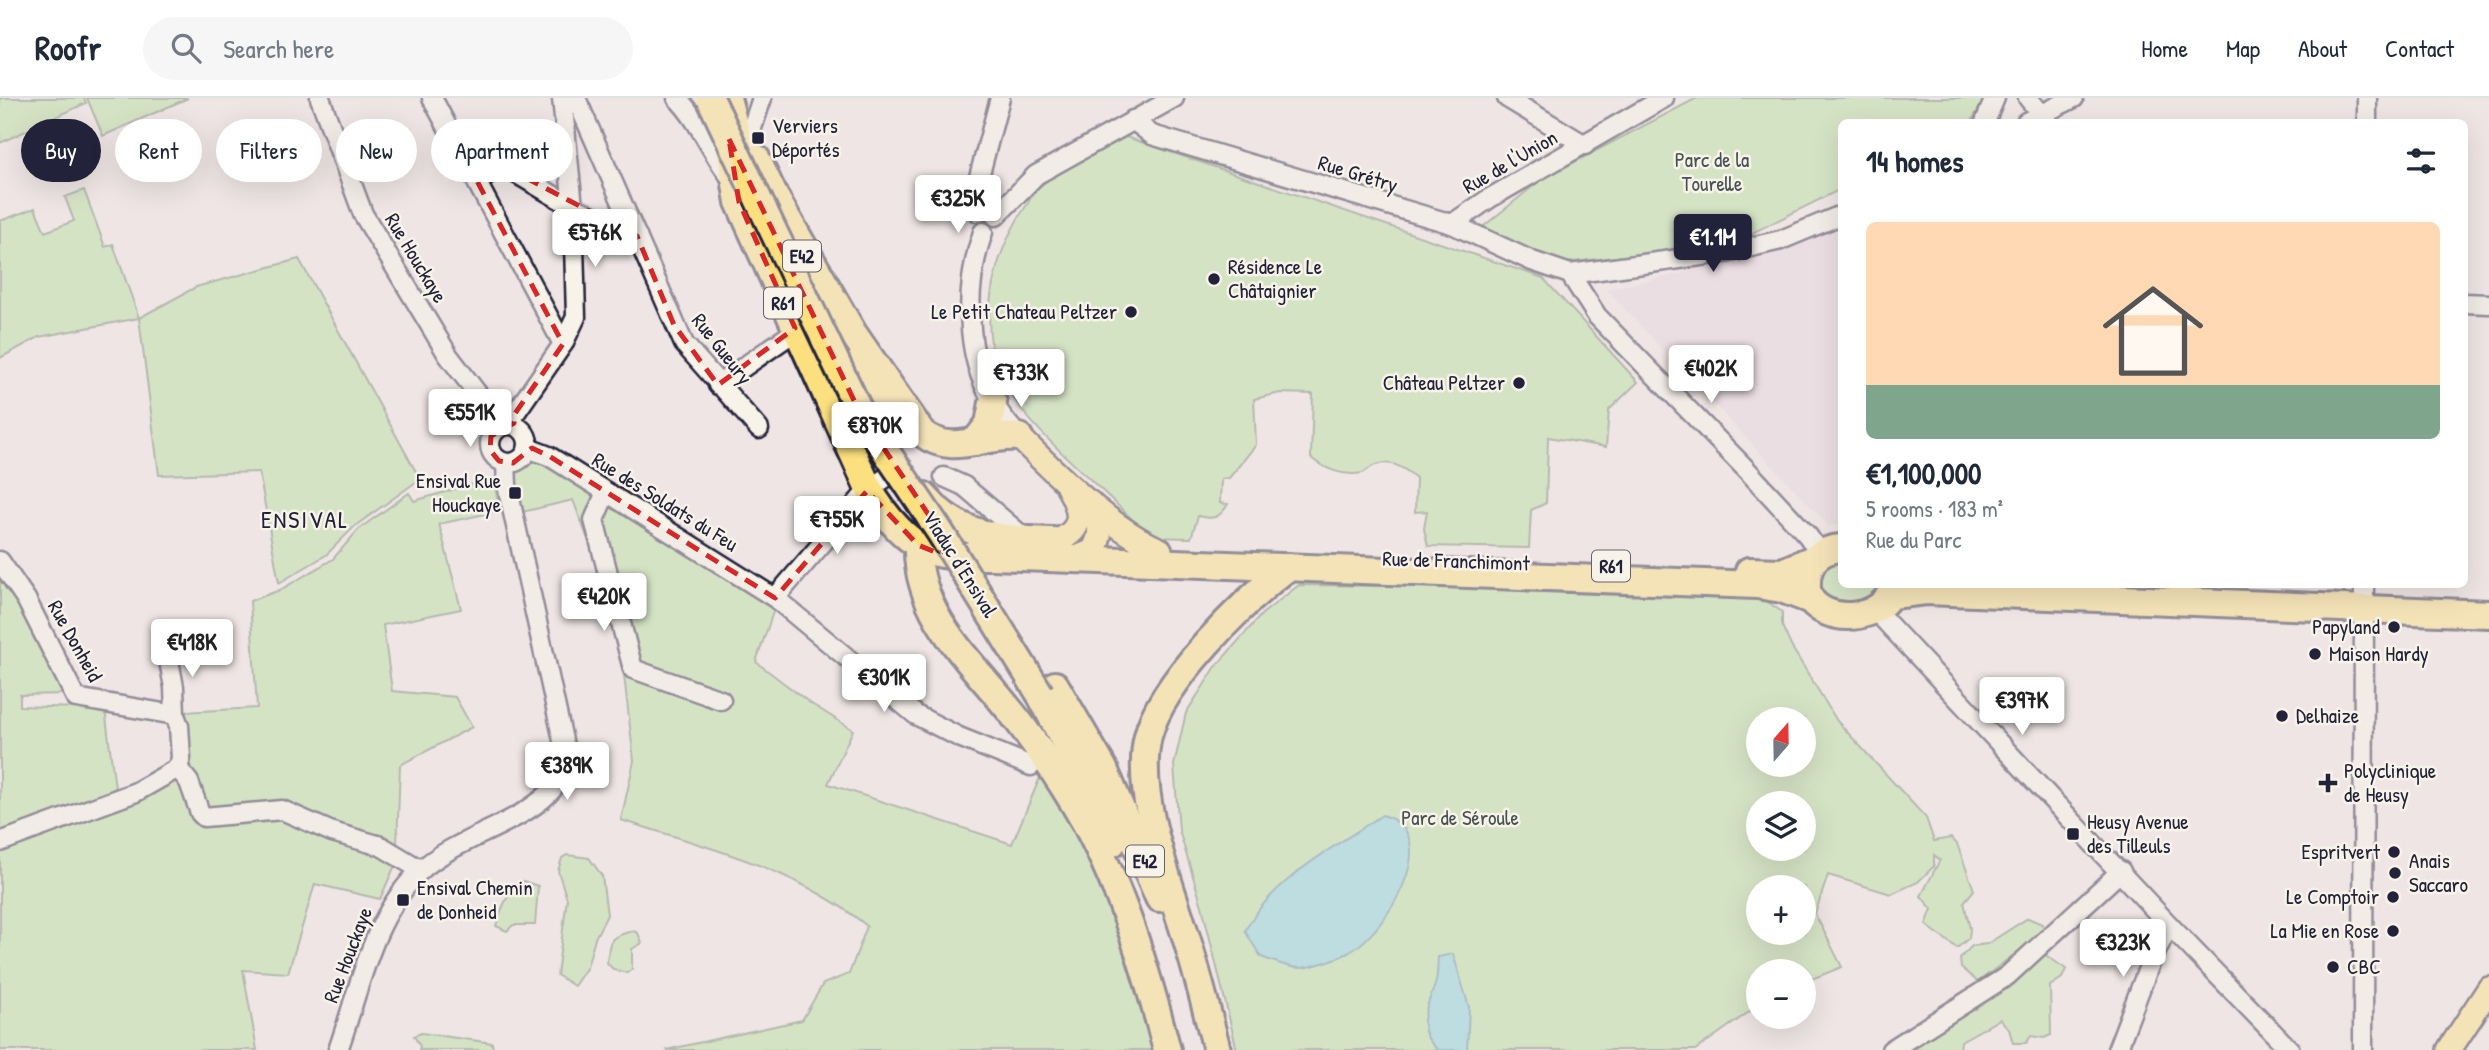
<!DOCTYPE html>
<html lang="en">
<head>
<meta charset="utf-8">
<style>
	:root { --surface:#fff; --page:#f6f6f7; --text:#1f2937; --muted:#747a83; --line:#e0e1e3; --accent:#22223b }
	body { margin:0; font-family:"Patrick Hand",sans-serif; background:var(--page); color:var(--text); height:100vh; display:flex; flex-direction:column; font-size:26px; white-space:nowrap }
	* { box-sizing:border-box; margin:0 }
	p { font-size:23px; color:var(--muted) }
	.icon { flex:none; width:38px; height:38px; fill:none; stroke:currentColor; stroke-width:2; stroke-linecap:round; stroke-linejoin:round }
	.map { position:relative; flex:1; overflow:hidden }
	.sheet { position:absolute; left:1838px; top:21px; width:630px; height:469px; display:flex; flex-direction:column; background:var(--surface); border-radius:10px; box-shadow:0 7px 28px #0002 }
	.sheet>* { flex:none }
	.guide { position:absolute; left:21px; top:21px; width:665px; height:63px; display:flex; gap:14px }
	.needle { width:46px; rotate:20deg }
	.buttons { position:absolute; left:1746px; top:609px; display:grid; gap:14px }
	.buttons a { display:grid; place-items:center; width:70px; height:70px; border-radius:50%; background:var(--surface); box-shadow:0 7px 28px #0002; font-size:35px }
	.price { position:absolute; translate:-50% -60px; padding:0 16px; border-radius:7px; background:#fff; color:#222; font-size:23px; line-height:46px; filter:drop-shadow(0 2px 4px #0008) }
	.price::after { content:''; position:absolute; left:50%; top:42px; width:21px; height:16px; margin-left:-10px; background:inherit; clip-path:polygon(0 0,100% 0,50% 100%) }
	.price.active { background:var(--accent); color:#fff }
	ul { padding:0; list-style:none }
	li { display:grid; align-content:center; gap:14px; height:371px; padding:0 28px }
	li+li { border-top:2px solid var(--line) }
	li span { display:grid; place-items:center; height:217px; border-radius:10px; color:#555 }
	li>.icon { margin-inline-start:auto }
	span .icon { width:126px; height:126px; fill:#fffc; stroke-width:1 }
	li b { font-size:30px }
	h2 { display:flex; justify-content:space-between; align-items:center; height:84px; padding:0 28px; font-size:30px }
	.pill { padding:0 24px; border-radius:32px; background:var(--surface); box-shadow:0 7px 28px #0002; font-size:24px; line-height:63px }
	.pill.active { background:var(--accent); color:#fff }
	header { display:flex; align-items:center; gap:42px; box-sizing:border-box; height:98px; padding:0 35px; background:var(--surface); border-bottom:2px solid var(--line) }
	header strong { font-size:33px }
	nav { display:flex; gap:38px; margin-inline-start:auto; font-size:24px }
	.search { width:490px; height:63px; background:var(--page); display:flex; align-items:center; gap:18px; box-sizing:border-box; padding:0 24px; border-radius:38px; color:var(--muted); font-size:26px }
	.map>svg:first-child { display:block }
	.built { fill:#e6d4e1 }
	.green { fill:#b7e19e; stroke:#6c826c; stroke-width:2; fill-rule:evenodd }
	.water { fill:#82d3db; stroke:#5c8c9b; stroke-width:2 }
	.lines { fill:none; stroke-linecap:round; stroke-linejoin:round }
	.minor-casing { stroke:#22223b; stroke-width:23 }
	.major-casing { stroke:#22223b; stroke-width:28 }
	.highway-casing { stroke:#22223b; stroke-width:32 }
	.minor { stroke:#f7f3e8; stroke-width:18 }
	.major { stroke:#fce080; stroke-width:23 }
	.highway { stroke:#fce080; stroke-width:26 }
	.highway-bridge-casing { stroke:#22223b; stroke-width:32; stroke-linecap:butt }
	.highway-bridge { stroke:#fce080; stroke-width:26 }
	.marked { fill:none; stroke:#d62828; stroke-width:5; stroke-dasharray:14 9; stroke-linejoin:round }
	.poi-dot { fill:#22223b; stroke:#f7f3e8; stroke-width:2.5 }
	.labels { text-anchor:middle; stroke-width:5; stroke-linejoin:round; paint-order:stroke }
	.shield { fill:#f7f3e8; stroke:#62616f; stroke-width:2 }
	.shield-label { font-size:19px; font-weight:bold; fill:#22223b }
	.poi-label { font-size:21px; fill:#22223b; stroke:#f7f3e8; text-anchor:start }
	.park-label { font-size:21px; fill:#475254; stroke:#f7f3e8 }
	.street-label { font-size:21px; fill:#22223b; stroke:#f7f3e8 }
	.quarter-label { font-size:24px; letter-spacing:2px; fill:#22223b; stroke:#f7f3e8 }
</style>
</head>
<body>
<header>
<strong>Roofr</strong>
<div class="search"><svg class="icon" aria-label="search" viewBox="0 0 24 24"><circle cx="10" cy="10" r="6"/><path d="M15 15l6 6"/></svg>Search here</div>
<nav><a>Home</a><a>Map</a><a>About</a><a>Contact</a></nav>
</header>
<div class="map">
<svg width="2489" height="952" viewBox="0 0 2489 952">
	<rect width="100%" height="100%" fill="#efe5e5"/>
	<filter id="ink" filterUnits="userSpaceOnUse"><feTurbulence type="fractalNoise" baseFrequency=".0143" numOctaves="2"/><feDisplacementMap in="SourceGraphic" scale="14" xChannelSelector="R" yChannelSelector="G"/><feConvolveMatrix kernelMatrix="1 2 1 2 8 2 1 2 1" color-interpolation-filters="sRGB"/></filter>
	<g filter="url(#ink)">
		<path class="built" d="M1841 130V428L1828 427 1606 191 1774 156Z"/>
		<g class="green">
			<path d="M0 0H84L86 5 0 45Z"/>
			<path d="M87 0H188L103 38Z"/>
			<path d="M1697 0H1985L1971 24H1841V91L1732 145 1574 164 1555 166 1479 132 1542 81Z"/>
			<path d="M1120 37 1543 180 1638 284 1609 312 1606 349 1548 339 1546 405 1531 412 1529 450 1428 448 1424 431 1427 413 1415 414 1416 380C1402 368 1388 360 1371 369 1368 371 1366 374 1362 375 1344 379 1325 371 1311 360L1313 296 1280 295 1254 301 1256 347 1229 380 1221 381 1220 405 1228 406C1220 420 1213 422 1198 418L1191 440 1149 439C1107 392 1053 354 1015 303 971 244 989 161 1028 105 1031 100 1032 95 1036 92 1060 69 1092 54 1120 37Z"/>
			<path d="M84 92 105 149 113 146 139 220 196 189 299 161 420 381 355 428 326 457 279 485 259 374 159 377 139 220 39 239 0 260V123L35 110 45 134 74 123 65 99Z"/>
			<path d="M533 361 558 372 774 511 756 564 810 605 853 632 828 686 1012 746 1041 677 1085 752 1120 832 1156 952H666L802 922 823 886 849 876 867 828C798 771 704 748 621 722L634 663 623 569 602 478 573 402 518 415 515 389 518 372Z"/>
			<path d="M494 380 499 413 439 426 461 511 383 527 392 593 455 599 472 629 400 667 397 747 369 735 365 740 396 765 380 801 315 786 288 875 243 872 257 952H0V751L177 678 202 711 187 653 183 614 257 610 250 503 280 492 333 461 359 431 409 395 414 403Z"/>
			<path d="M1841 456V486L1886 487 1877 504 1839 508 1816 496 1817 471Z"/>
			<path d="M0 470 65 596 20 597V608L105 611 116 698 0 740Z"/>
			<path d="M1299 487 1464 489 1762 500 1782 514V528L1791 548 1837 623 1926 720 1934 743 1951 740 1957 746 1974 792 1964 804 1970 831 1969 840 1957 850 1926 827 1932 811 1921 798 1940 762 1934 757V768L1918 784 1891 796 1828 777 1815 816 1842 869 1804 884V873H1759V907L1695 952H1237L1202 808 1179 732 1174 667 1186 615 1217 567 1262 516ZM1759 621H1804V667H1759ZM1759 705H1804V751H1759ZM1759 789H1804V835H1759Z"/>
			<path d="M567 757 589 760 602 778 607 817 595 840 587 869 574 888 557 877 567 801 558 773 562 760Z"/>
			<path d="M523 783 538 788 535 827H513L507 833 496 828C501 811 508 792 523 783Z"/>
			<path d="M2028 820 2042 826 2045 833 1978 884 1961 870 1960 860 1972 848 1987 846Z"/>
			<path d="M633 833 638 835 642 845 632 851V871L627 875 613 871 607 865C610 841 608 839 633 833Z"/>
			<path d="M2044 856 2066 871 2062 880 2050 888 2051 937 2044 940 2031 938 2026 945H2013L2009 931 2000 921 1961 943 1960 952H1914C1955 916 2004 893 2044 856Z"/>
			<path d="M421 935 492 945 493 952H419L420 948 414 938Z"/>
		</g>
		<g class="water">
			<path d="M1382 717C1448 735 1386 835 1348 855 1337 861 1315 868 1302 870 1290 871 1273 863 1261 859L1245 833C1272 781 1335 749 1382 717Z"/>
			<path d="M1453 856 1469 909 1467 952H1438C1414 932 1426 911 1435 887 1438 878 1437 868 1438 859Z"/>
		</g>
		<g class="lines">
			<defs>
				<g id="minor">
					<path d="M320 0 363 116 448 257 502 328"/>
					<path d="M432 0 563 246"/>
					<path d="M576 0 684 246 759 331"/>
					<path d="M677 0C700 23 712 57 733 82"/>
					<path d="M1507 0 1585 47"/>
					<path d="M2028 0 2048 24"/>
					<path d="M1133 22 1152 37 1452 126 1532 163 1570 176 1730 154 1781 142 1841 117"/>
					<path d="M1985 24 1995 0"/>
					<path d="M2026 24 2074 0"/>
					<path d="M2367 24V0"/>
					<path d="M742 60 762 0"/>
					<path d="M477 83 501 70H507L573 109 637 138"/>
					<path d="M978 114 974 98 1000 0"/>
					<path d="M996 118 1036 77 1174 0"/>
					<path d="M1452 126 1490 100 1664 0"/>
					<path d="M983 134C965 186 964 256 993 304 1000 317 1010 328 1019 339"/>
					<path d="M1570 176 1597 218 1746 371 1808 438 1820 456"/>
					<path d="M2464 205 2489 206"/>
					<path d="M718 287 804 227"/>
					<circle cx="509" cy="346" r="19"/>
					<path d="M514 327V317L563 246 576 219 573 109 562 0"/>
					<path d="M528 350 549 358 775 500 916 617 959 639 1031 668"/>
					<path d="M944 379 964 388 1027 442"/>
					<path d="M606 394 594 422 633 571 721 602"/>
					<path d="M0 463 26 501 76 600 175 617"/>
					<path d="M775 500 869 391 902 369"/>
					<path d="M1876 513 2169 827 2290 952"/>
					<path d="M166 547 174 589 175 617 179 628 181 660 178 670"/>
					<path d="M178 670 189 684 200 715 204 719 282 712 332 734 381 748 421 772"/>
					<path d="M0 744 136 694 178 670"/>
					<path d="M338 952C360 891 371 820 420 773 454 741 517 727 548 696 562 683 563 664 564 647L507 387 506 366"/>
					<path d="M1891 952 2007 878 2121 773"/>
					<path d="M2117 952 2149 868 2169 827"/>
					<path d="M2363 952 2364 486"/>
				</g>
				<g id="major">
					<path d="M1019 339C1059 378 1109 430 1160 452"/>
					<path d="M1057 443C1086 431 1081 412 1068 389"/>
					<path d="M1074 461 1093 453C1104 435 1100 422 1090 405"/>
					<path d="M2449 952 2489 891"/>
				</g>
				<g id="highway">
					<path d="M727 0 739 46"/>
					<path d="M729 44 739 104 869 391C884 417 910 451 942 456 958 459 976 458 992 458L1757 487 1782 491 1811 502"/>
					<path d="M756 60 783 116"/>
					<path d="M776 101 853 235 922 335C954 360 984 335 1019 339"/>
					<path d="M855 267 887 321"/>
					<path d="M975 344 989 326 993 305"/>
					<path d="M924 398C959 440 1002 441 1053 443"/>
					<path d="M918 447C915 521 982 573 1022 628 1045 659 1067 692 1086 726 1124 797 1147 875 1167 952"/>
					<path d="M1841 450C1814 452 1803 471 1808 497 1822 527 1885 526 1894 486"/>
					<path d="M1749 473 1782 474 1813 461"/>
					<path d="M1892 497 1926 493 2489 516"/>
					<path d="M1055 587 1104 671 1159 800"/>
					<path d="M1040 596 1095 702 1112 745"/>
					<path d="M1217 952C1207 914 1198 877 1186 839 1169 783 1134 697 1148 638 1161 584 1244 503 1288 469"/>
				</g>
			</defs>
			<use href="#minor" class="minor-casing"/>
			<use href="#major" class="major-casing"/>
			<use href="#highway" class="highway-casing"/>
			<use href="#minor" class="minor"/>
			<use href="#major" class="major"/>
			<use href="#highway" class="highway"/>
			<defs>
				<path id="highway-bridge" d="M710 0 860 315 940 434 1040 596"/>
			</defs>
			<use href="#highway-bridge" class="highway-bridge-casing"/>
			<use href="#highway-bridge" class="highway-bridge"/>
		</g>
	</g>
	<path d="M0 0H2489V952H0ZM729 41 860 315 949 447 940 456 918 447 867 393 775 500 549 358 532 350 513 365 499 363 490 352 491 338 514 325V317L563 246 477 83 507 70 637 138 674 227 718 287 795 230 739 104Z" fill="#efe5e5" fill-opacity=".55" fill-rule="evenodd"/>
	<path class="marked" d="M729 41 860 315 949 447 940 456 918 447 867 393 775 500 549 358 532 350 513 365 499 363 490 352 491 338 514 325V317L563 246 477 83 507 70 637 138 674 227 718 287 795 230 739 104Z"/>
	<g class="poi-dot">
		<rect x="751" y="33" width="14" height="14" rx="3.5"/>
		<circle cx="1214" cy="181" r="7"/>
		<circle cx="1131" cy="214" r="7"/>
		<circle cx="1519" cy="285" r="7"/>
		<rect x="508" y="388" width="14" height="14" rx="3.5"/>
		<circle cx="2394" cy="529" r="7"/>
		<circle cx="2315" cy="556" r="7"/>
		<circle cx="2282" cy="618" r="7"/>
		<path d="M2324.5 674.5h7v7h7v7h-7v7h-7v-7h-7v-7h7z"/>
		<rect x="2066" y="729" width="14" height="14" rx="3.5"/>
		<circle cx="2394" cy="754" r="7"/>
		<circle cx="2395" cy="775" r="7"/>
		<circle cx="2393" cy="799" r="7"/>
		<rect x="396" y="795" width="14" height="14" rx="3.5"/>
		<circle cx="2393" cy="833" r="7"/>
		<circle cx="2333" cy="869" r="7"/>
	</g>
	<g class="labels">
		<g class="shield">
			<rect x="783" y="142.5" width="38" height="31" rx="5"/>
			<rect x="764" y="189.5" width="38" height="31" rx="5"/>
			<rect x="1592" y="452.5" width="38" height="31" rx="5"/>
			<rect x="1126" y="747.5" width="38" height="31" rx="5"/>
		</g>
		<g class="shield-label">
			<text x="802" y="165">E42</text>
			<text x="783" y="212">R61</text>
			<text x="1611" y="475">R61</text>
			<text x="1145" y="770">E42</text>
		</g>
		<g class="poi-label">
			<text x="772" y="35">Verviers<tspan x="772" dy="24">Déportés</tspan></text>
			<text x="1228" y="176">Résidence Le<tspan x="1228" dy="24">Châtaignier</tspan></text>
			<text x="1117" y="221" text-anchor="end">Le Petit Chateau Peltzer</text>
			<text x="1505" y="292" text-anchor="end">Château Peltzer</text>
			<text x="501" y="390" text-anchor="end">Ensival Rue<tspan x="501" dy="24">Houckaye</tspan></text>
			<text x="2380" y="536" text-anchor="end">Papyland</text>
			<text x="2329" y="563">Maison Hardy</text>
			<text x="2296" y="625">Delhaize</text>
			<text x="2344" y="680">Polyclinique<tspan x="2344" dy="24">de Heusy</tspan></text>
			<text x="2087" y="731">Heusy Avenue<tspan x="2087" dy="24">des Tilleuls</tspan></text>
			<text x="2380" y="761" text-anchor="end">Espritvert</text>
			<text x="2409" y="770">Anais<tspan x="2409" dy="24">Saccaro</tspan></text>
			<text x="417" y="797">Ensival Chemin<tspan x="417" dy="24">de Donheid</tspan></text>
			<text x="2379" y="806" text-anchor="end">Le Comptoir</text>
			<text x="2379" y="840" text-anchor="end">La Mie en Rose</text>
			<text x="2347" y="876">CBC</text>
		</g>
		<g class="park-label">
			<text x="1712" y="69">Parc de la<tspan x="1712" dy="24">Tourelle</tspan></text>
			<text x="1460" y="727">Parc de Séroule</text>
		</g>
		<g class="street-label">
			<text transform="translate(1510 64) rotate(-30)" y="7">Rue de l'Union</text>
			<text transform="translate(1358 76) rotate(17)" y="7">Rue Grétry</text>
			<text transform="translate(416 160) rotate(59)" y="7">Rue Houckaye</text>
			<text transform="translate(722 251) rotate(52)" y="7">Rue Gueury</text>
			<text transform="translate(665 404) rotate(32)" y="7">Rue des Soldats du Feu</text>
			<text transform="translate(1456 463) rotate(2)" y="7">Rue de Franchimont</text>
			<text transform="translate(960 466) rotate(58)" y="7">Viaduc d’Ensival</text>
			<text transform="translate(75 543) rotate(61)" y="7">Rue Donheid</text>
			<text transform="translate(348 857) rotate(-69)" y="7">Rue Houckaye</text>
		</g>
		<g class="quarter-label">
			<text x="305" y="430">ENSIVAL</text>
		</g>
	</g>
</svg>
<div class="buttons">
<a><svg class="needle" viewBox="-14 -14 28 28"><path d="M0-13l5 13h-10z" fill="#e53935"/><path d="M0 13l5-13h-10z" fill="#747a83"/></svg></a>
<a><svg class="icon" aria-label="layers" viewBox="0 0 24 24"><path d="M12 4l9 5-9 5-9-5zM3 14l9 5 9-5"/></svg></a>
<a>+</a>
<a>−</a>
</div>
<b class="price" style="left:958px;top:137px">€325K</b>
<b class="price" style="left:595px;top:171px">€576K</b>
<b class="price active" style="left:1713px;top:176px">€1.1M</b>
<b class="price" style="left:1711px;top:307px">€402K</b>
<b class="price" style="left:1021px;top:311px">€733K</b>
<b class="price" style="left:470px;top:351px">€551K</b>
<b class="price" style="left:875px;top:364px">€870K</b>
<b class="price" style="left:837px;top:458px">€755K</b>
<b class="price" style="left:604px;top:535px">€420K</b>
<b class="price" style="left:192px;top:581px">€418K</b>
<b class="price" style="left:884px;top:616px">€301K</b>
<b class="price" style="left:2022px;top:639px">€397K</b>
<b class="price" style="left:567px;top:704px">€389K</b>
<b class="price" style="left:2123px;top:881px">€323K</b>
<div class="guide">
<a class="pill active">Buy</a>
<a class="pill">Rent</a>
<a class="pill">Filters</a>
<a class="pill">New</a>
<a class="pill">Apartment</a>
</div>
<section class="sheet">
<h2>14 homes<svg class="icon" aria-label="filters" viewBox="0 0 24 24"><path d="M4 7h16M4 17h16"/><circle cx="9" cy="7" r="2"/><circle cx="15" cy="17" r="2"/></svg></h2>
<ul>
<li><span style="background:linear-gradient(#ffd9b3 75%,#7fa58c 0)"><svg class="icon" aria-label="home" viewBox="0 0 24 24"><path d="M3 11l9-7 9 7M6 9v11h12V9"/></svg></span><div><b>€1,100,000</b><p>5 rooms · 183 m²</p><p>Rue du Parc</p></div></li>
</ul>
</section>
</div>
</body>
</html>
